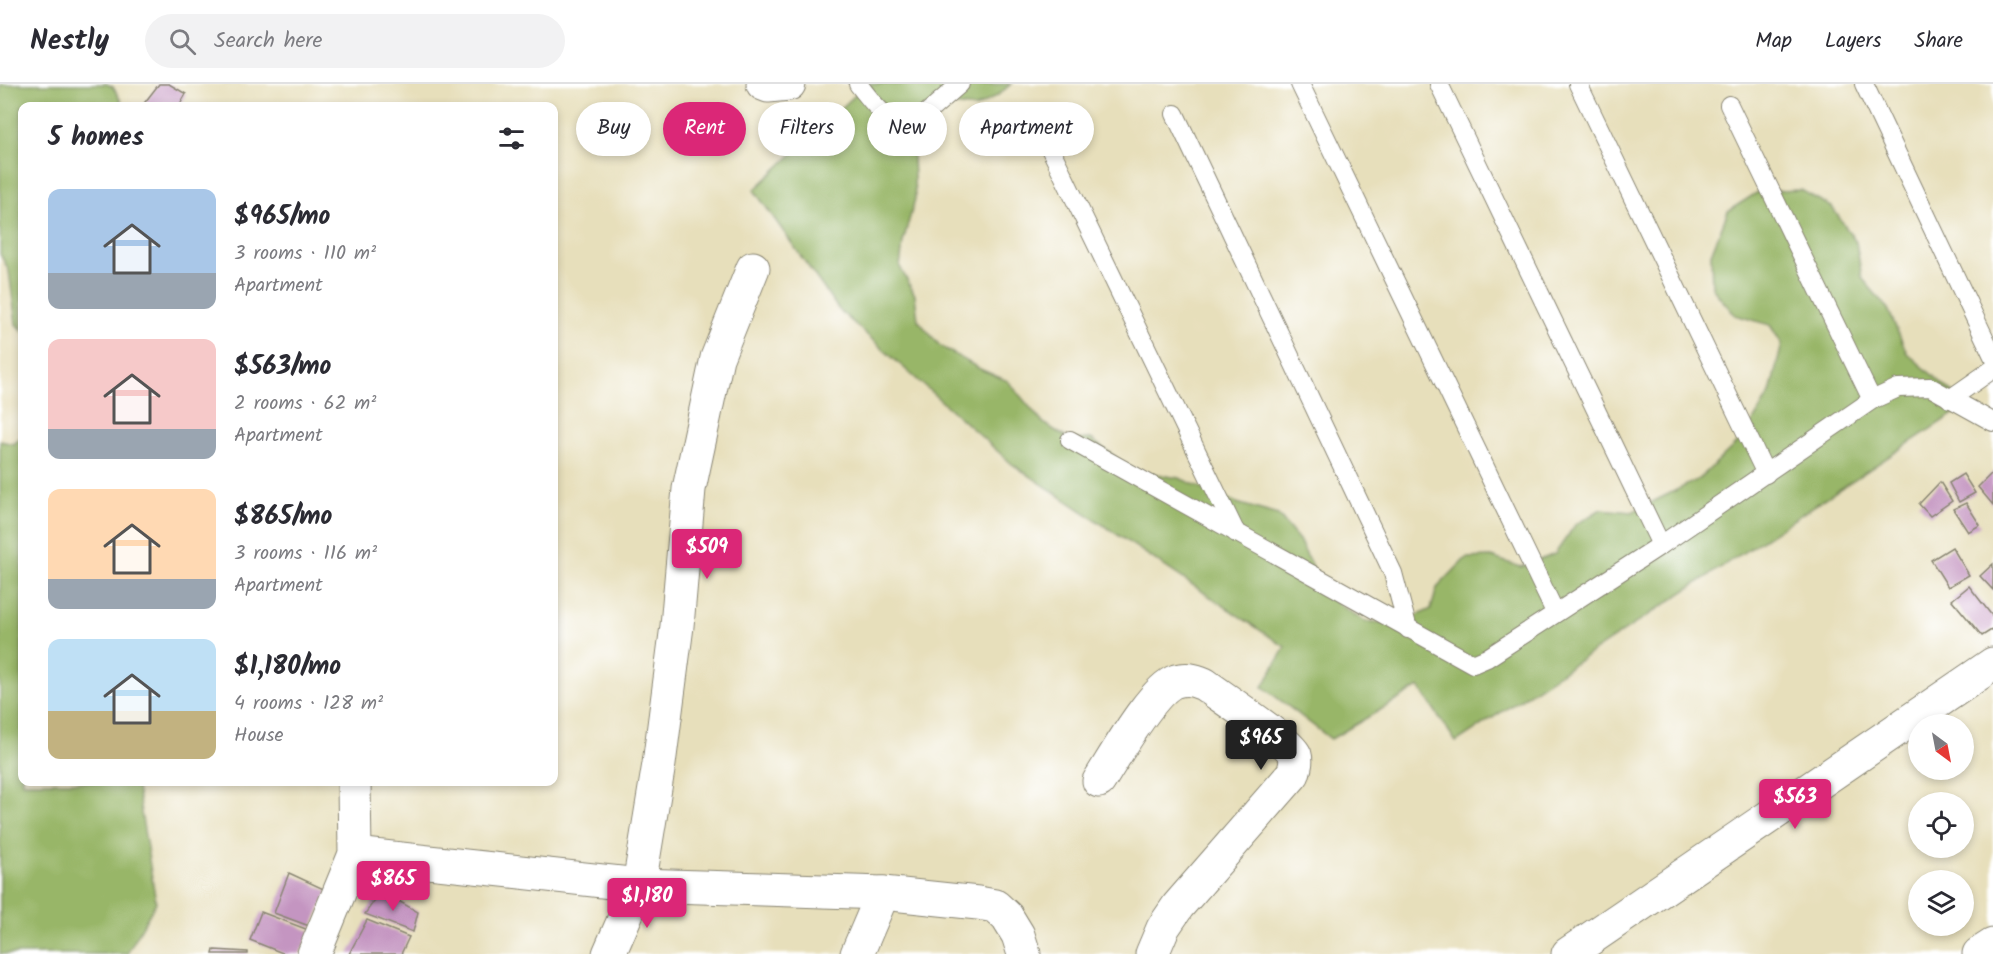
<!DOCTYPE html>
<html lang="en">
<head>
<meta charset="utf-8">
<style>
	:root { --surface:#fff; --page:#f2f2f3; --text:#2b2b33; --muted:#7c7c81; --line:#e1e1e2; --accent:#db2777 }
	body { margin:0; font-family:Kalam,sans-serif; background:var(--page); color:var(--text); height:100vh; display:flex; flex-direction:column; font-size:22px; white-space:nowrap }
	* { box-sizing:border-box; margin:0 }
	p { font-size:20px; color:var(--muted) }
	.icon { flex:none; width:33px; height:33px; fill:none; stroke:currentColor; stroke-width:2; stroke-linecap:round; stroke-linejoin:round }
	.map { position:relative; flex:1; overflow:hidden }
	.panel { position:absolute; left:18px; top:18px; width:540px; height:684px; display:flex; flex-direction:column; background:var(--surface); border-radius:12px; box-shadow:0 3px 9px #0003 }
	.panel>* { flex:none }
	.banner { position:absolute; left:576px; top:18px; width:570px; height:54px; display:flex; gap:12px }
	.needle { width:39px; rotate:148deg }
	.fabs { position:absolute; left:1908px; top:630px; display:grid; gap:12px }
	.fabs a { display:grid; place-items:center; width:66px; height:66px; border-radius:50%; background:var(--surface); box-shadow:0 3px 9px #0003; font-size:30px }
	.price { position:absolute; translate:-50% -51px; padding:0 14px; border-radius:6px; background:var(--accent); color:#fff; font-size:20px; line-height:39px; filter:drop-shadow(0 2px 3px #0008) }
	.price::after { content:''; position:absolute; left:50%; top:36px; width:18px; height:14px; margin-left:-9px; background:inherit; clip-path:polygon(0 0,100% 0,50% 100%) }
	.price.on { background:#222; color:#fff }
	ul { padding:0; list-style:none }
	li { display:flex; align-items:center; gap:18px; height:150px; padding:0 30px }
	li span { display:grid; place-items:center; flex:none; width:168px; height:120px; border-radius:12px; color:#555 }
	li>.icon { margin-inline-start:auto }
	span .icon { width:72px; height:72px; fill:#fffc; stroke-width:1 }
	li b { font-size:26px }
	h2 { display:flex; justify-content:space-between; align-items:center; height:72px; padding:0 30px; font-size:26px }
	.chip { padding:0 21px; border-radius:27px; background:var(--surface); box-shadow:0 3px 9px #0003; font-size:21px; line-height:54px }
	.chip.on { background:var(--accent); color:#fff }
	header { display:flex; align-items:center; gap:36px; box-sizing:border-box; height:84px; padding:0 30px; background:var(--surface); border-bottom:2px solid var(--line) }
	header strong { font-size:28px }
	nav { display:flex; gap:33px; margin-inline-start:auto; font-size:21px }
	.search { width:420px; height:54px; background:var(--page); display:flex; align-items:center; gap:15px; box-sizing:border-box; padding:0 21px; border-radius:33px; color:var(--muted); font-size:22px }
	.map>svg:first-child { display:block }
	.forest { fill:#98b668; stroke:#62704a; stroke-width:1.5 }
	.building { fill:#c495c1 }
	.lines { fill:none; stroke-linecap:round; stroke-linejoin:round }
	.lane-casing { stroke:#898573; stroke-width:20 }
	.street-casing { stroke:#898573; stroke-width:35 }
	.lane { stroke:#fff; stroke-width:18 }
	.street { stroke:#fff; stroke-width:33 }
</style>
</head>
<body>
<header>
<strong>Nestly</strong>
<div class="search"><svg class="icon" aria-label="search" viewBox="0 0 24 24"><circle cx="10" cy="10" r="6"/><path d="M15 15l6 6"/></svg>Search here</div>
<nav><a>Map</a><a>Layers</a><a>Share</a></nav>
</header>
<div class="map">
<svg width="1993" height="870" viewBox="0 0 1993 870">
	<rect width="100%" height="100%" fill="#fff"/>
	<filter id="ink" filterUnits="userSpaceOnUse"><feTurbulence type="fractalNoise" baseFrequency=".0167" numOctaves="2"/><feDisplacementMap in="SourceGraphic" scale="12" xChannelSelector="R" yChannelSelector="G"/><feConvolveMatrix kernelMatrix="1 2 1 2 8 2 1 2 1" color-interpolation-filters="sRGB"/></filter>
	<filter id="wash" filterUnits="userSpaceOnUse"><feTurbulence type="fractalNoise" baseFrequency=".008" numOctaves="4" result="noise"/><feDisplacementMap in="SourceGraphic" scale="24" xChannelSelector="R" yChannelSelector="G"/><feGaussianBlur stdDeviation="1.35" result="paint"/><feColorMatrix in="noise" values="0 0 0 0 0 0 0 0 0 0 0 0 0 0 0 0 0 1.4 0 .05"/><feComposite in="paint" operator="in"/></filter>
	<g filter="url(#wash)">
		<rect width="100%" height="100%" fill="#e7dfbb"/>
		<g class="forest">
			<path d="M17 0H107L113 3 124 22H22V247L16 240 9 187 0 170V1Z"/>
			<path d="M867 0H1011L997 12 975 24 944 20 923 29 912 53 915 115 903 158 900 183 915 211 918 236 940 262 980 285 1008 297 1042 338 1070 356 1091 355 1114 372 1127 386 1179 394 1237 419 1278 431 1299 456 1327 513 1366 538 1402 539 1431 525 1437 504 1466 474 1491 473 1521 483 1555 470 1575 441 1601 425 1632 428 1699 395 1745 351 1770 309 1782 260 1770 241 1735 231 1712 204 1711 170 1728 127 1758 108 1801 106 1832 123 1856 158 1862 194 1888 225 1907 269 1967 321 1456 658 1419 603 1331 655 1263 603 1285 563 1012 380 839 226 754 106Z"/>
			<path d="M22 352V698H136L156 818 127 870H0V357L14 360Z"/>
		</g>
		<g id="blocks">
			<g class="building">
				<path d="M159 0H169L186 10 179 22H142Z"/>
				<path d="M1993 388V421L1978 403Z"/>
				<path d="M1963 390 1975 409 1959 418 1949 399Z"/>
				<path d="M1940 398 1952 417 1930 432 1919 420Z"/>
				<path d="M1966 419 1980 441 1968 448 1953 425Z"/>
				<path d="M1952 463 1969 491 1948 503 1931 476Z"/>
				<path d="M1993 480V506L1980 492Z"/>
				<path d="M1969 502 1993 533V545L1982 552 1952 516Z"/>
				<path d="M289 789 328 807 312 843 274 829Z"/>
				<path d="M381 807 418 828 413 848 365 830Z"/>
				<path d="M261 828 311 847 300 870H285L250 856Z"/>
				<path d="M367 836 409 853 401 870H349Z"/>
				<path d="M214 866 248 868V870H213Z"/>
			</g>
		</g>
	</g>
	<g filter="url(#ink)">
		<use href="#blocks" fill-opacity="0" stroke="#898573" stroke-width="1.5"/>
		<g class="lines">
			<defs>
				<g id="lane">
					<path d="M858 0C875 21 885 39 913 41L960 0"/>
					<path d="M1300 0 1555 528"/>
					<path d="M1439 0 1661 461"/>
					<path d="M1578 0 1766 390"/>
					<path d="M1864 0 1993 272"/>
					<path d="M1729 21 1872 316"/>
					<path d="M1175 30 1393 489 1408 545"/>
					<path d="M1050 64 1236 449"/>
					<path d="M1950 315 1993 285"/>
					<path d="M1070 356 1473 580 1487 574 1661 461 1872 316 1898 304 1930 303 1993 338"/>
				</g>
				<g id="street">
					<path d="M763 0 768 2 789 0"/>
					<path d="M1099 697C1114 674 1152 605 1176 597 1187 594 1194 596 1204 600 1220 612 1289 657 1295 671 1297 678 1295 683 1293 690L1178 822 1163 844 1152 870"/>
					<path d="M355 770 639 801 883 809 978 819 995 822 1007 833 1018 851 1024 870"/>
					<path d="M314 870 355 770 354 698"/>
					<path d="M609 870 639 801 659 680 677 542 689 405 717 274 753 184"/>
					<path d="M857 870 883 809"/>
					<path d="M1568 870 1993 580"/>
					<path d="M1979 870 1993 861"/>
				</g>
			</defs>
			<use href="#lane" class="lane-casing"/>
			<use href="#street" class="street-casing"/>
			<use href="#lane" class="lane"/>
			<use href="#street" class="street"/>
		</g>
	</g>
</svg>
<div class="fabs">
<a><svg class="needle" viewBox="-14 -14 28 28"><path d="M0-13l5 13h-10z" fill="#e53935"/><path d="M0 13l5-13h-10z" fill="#7c7c81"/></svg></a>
<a><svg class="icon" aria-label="locate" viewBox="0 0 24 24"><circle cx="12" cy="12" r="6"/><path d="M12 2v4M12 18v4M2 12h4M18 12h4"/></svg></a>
<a><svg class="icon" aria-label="layers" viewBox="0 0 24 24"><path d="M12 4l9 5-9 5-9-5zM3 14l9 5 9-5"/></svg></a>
</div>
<b class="price" style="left:707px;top:496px">$509</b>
<b class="price on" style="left:1261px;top:687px">$965</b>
<b class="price" style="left:1795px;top:746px">$563</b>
<b class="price" style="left:393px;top:828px">$865</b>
<b class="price" style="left:647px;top:845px">$1,180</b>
<div class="banner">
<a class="chip">Buy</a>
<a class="chip on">Rent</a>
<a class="chip">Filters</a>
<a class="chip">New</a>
<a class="chip">Apartment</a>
</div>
<section class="panel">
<h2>5 homes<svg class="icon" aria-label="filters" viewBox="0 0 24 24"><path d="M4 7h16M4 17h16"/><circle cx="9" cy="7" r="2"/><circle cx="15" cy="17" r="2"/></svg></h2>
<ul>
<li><span style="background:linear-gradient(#a9c7e8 70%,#9aa5b1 0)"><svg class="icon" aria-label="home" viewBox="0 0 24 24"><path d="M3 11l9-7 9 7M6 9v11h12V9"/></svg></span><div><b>$965/mo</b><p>3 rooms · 110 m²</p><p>Apartment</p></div></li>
<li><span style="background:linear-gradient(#f6c9c9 75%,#9aa5b1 0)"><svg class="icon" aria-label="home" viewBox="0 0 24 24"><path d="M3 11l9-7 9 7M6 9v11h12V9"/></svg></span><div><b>$563/mo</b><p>2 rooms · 62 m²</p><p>Apartment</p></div></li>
<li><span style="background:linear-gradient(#ffd9b3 75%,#9aa5b1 0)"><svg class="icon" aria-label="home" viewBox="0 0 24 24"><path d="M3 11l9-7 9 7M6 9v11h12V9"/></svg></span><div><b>$865/mo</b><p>3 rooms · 116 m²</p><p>Apartment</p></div></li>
<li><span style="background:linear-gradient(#bfe0f5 60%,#c2b280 0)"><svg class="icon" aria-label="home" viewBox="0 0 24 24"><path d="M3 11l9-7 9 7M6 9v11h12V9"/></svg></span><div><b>$1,180/mo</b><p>4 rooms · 128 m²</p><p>House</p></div></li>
</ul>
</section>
</div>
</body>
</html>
